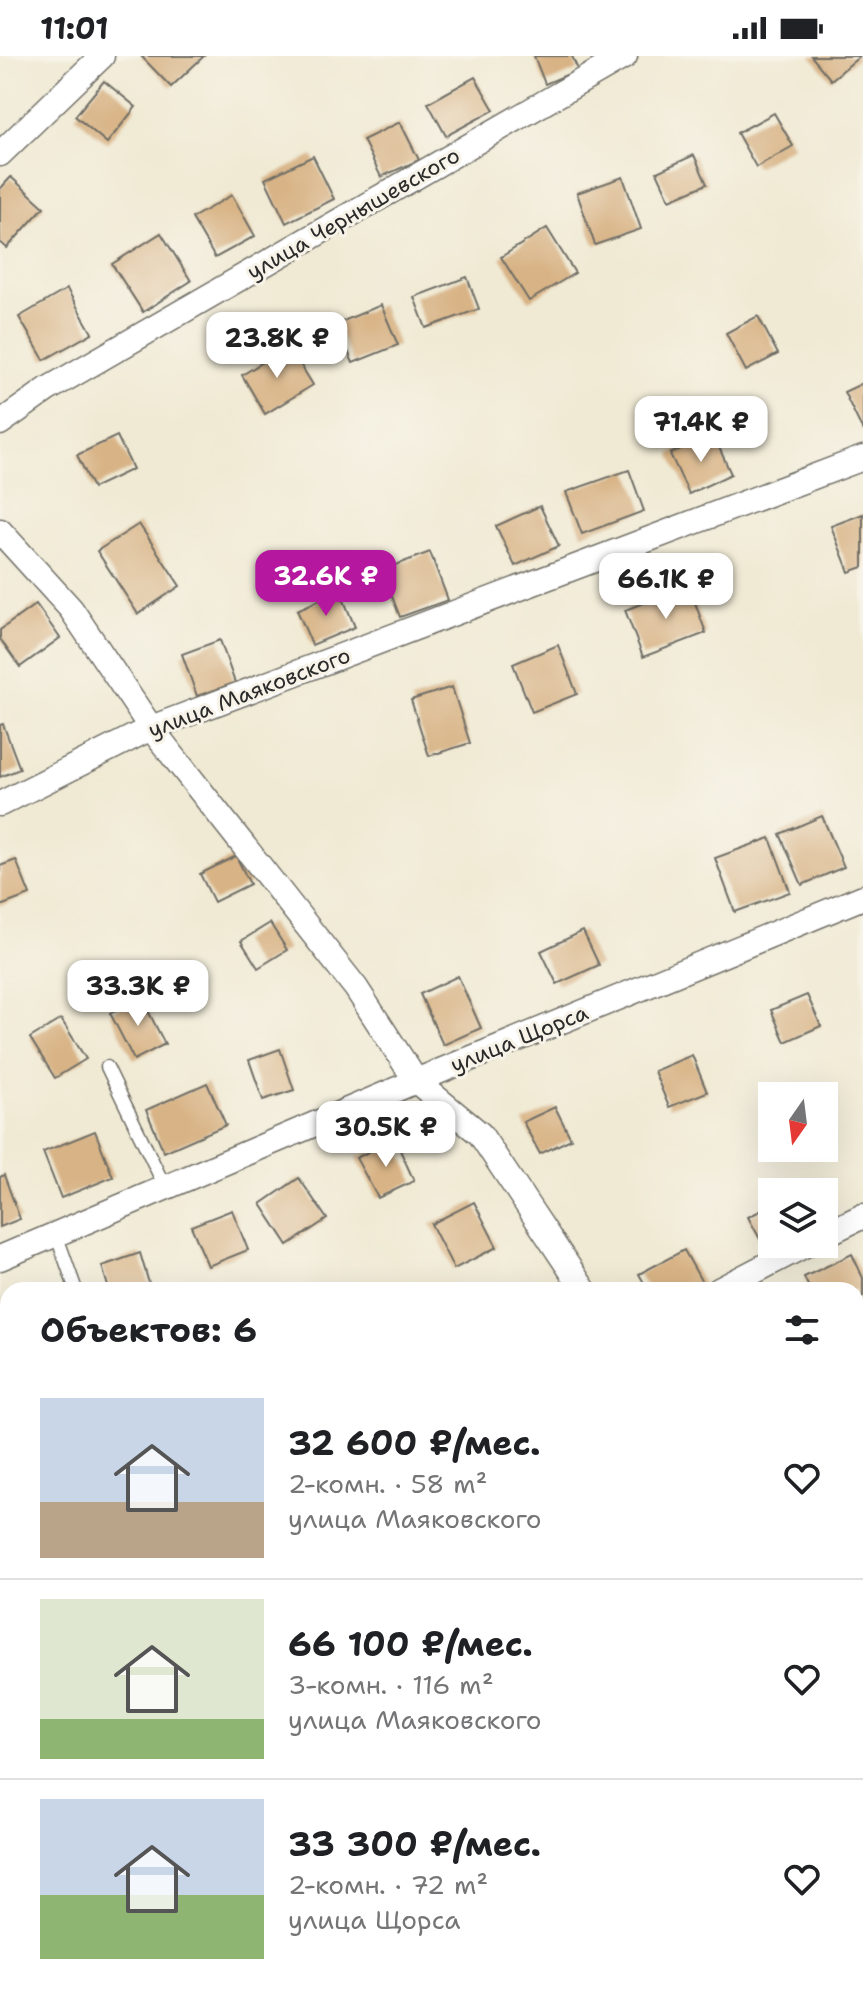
<!DOCTYPE html>
<html lang="ru">
<head>
<meta charset="utf-8">
<style>
	:root { --surface:#fff; --page:#f2f2f2; --text:#202124; --muted:#757577; --line:#e0e0e0; --accent:#b5179e }
	body { margin:0; font-family:"Shantell Sans",sans-serif; background:var(--page); color:var(--text); height:100vh; display:flex; flex-direction:column; font-size:30px; white-space:nowrap }
	* { box-sizing:border-box; margin:0 }
	p { font-size:26px; color:var(--muted) }
	.icon { flex:none; width:44px; height:44px; fill:none; stroke:currentColor; stroke-width:2; stroke-linecap:round; stroke-linejoin:round }
	.map { position:relative; flex:1; overflow:hidden }
	.side { position:absolute; left:0px; top:1226px; width:864px; height:712px; display:flex; flex-direction:column; background:var(--surface); border-radius:24px 24px 0 0; box-shadow:0 8px 32px #0002 }
	.side>* { flex:none }
	.needle { width:52px; rotate:194deg }
	.controls { position:absolute; left:758px; top:1026px; display:grid; gap:16px }
	.controls a { display:grid; place-items:center; width:80px; height:80px; border-radius:0px; background:var(--surface); box-shadow:0 8px 32px #0002; font-size:40px }
	.price { position:absolute; translate:-50% -68px; padding:0 18px; border-radius:16px; background:#fff; color:#222; font-size:26px; line-height:52px; filter:drop-shadow(0 2px 4px #0008) }
	.price::after { content:''; position:absolute; left:50%; top:48px; width:24px; height:18px; margin-left:-12px; background:inherit; clip-path:polygon(0 0,100% 0,50% 100%) }
	.price.on { background:var(--accent); color:#fff }
	ul { padding:0; list-style:none }
	li { display:flex; align-items:center; gap:24px; height:200px; padding:0 40px }
	li+li { border-top:2px solid var(--line) }
	li span { display:grid; place-items:center; flex:none; width:224px; height:160px; border-radius:0px; color:#555 }
	li>.icon { margin-inline-start:auto }
	span .icon { width:96px; height:96px; fill:#fffc; stroke-width:1 }
	li b { font-size:34px }
	h2 { display:flex; justify-content:space-between; align-items:center; height:96px; padding:0 40px; font-size:34px }
	.status { display:flex; justify-content:space-between; align-items:center; height:56px; padding:0 40px; background:var(--surface); direction:ltr }
	.status svg { height:22px; fill:currentColor }
	.map>svg:first-child { display:block }
	.lines { fill:none; stroke-linecap:round; stroke-linejoin:round }
	.stream { stroke:#719fda; stroke-width:9 }
	.building { fill:#d8b385 }
	.service-casing { stroke:#706e66; stroke-width:15 }
	.minor-casing { stroke:#706e66; stroke-width:27 }
	.service { stroke:#fff; stroke-width:12 }
	.minor { stroke:#fff; stroke-width:24 }
	.labels { text-anchor:middle; stroke-width:6; stroke-linejoin:round; paint-order:stroke }
	.street-label { font-size:22px; fill:#2b2b2b; stroke:#f7f3e8 }
</style>
</head>
<body>
<div class="status"><b>11:01</b><svg viewBox="0 0 49 12"><path d="M0 12V9h3v3zM5 12V6h3v6zM10 12V3h3v9zM15 12V0h3v12zM26 1h20v11H26zM47 4h2v5h-2z"/></svg></div>
<div class="map">
<svg width="863" height="1938" viewBox="0 0 863 1938">
	<rect width="100%" height="100%" fill="#f7f3e8"/>
	<filter id="ink" filterUnits="userSpaceOnUse"><feTurbulence type="fractalNoise" baseFrequency=".0125" numOctaves="2"/><feDisplacementMap in="SourceGraphic" scale="16" xChannelSelector="R" yChannelSelector="G"/><feConvolveMatrix kernelMatrix="1 2 1 2 8 2 1 2 1" color-interpolation-filters="sRGB"/></filter>
	<filter id="wash" filterUnits="userSpaceOnUse"><feTurbulence type="fractalNoise" baseFrequency=".006" numOctaves="4" result="noise"/><feDisplacementMap in="SourceGraphic" scale="32" xChannelSelector="R" yChannelSelector="G"/><feGaussianBlur stdDeviation="1.8" result="paint"/><feColorMatrix in="noise" values="0 0 0 0 0 0 0 0 0 0 0 0 0 0 0 0 0 1.4 0 .05"/><feComposite in="paint" operator="in"/></filter>
	<g filter="url(#wash)">
		<rect width="100%" height="100%" fill="#f0ead4"/>
		<g class="lines">
			<g class="stream">
				<path d="M856 1416 863 1414"/>
				<path d="M0 1595 8 1593"/>
			</g>
		</g>
		<g id="blocks">
			<g class="building">
				<path d="M141 0H204L171 31Z"/>
				<path d="M534 0H572L578 14 545 28Z"/>
				<path d="M811 0H860L831 24Z"/>
				<path d="M475 21 494 54 446 80 428 47Z"/>
				<path d="M104 25 136 51 107 87 75 60Z"/>
				<path d="M774 57 793 90 756 111 737 77Z"/>
				<path d="M400 66 419 104 381 121 363 84Z"/>
				<path d="M694 99 707 128 670 144 657 116Z"/>
				<path d="M313 100 334 143 286 167 265 123Z"/>
				<path d="M11 121 44 151 7 192 0 186V133Z"/>
				<path d="M623 121 641 173 595 189 577 137Z"/>
				<path d="M232 139 255 180 215 202 192 162Z"/>
				<path d="M547 172 575 217 529 245 501 201Z"/>
				<path d="M161 177 191 225 143 256 112 208Z"/>
				<path d="M467 221 479 253 426 272 414 241Z"/>
				<path d="M67 233 92 277 44 304 19 261Z"/>
				<path d="M381 249 398 289 353 307 336 268Z"/>
				<path d="M758 260 778 298 746 315 726 277Z"/>
				<path d="M289 290 313 329 265 358 242 319Z"/>
				<path d="M863 327V375L844 336Z"/>
				<path d="M713 378 731 418 689 438 670 398Z"/>
				<path d="M117 380 133 413 93 432 77 399Z"/>
				<path d="M629 414 644 455 582 478 566 436Z"/>
				<path d="M540 450 559 490 515 510 496 470Z"/>
				<path d="M863 458V511L849 516 831 470Z"/>
				<path d="M139 468 180 530 138 558 97 495Z"/>
				<path d="M430 496 448 544 400 561 382 514Z"/>
				<path d="M689 530 706 577 643 601 625 554Z"/>
				<path d="M340 535 355 571 312 589 297 554Z"/>
				<path d="M36 548 60 582 20 611 0 583V574Z"/>
				<path d="M220 584 235 627 197 640 182 598Z"/>
				<path d="M558 589 577 638 532 656 513 608Z"/>
				<path d="M452 631 470 687 429 700 411 644Z"/>
				<path d="M3 668 20 713 0 721V669Z"/>
				<path d="M822 760 844 811 802 829 780 778Z"/>
				<path d="M770 782 790 836 735 856 715 802Z"/>
				<path d="M236 800 250 828 214 846 200 818Z"/>
				<path d="M16 804 30 839 0 850V810Z"/>
				<path d="M270 867 287 894 258 912 241 885Z"/>
				<path d="M583 875 599 909 557 928 541 895Z"/>
				<path d="M458 920 481 972 443 989 420 938Z"/>
				<path d="M807 939 821 970 785 986 771 954Z"/>
				<path d="M141 941 165 988 134 1004 110 957Z"/>
				<path d="M61 963 86 1003 55 1022 30 982Z"/>
				<path d="M280 993 294 1034 263 1044 249 1004Z"/>
				<path d="M692 999 707 1036 669 1051 654 1015Z"/>
				<path d="M207 1027 226 1069 164 1096 146 1054Z"/>
				<path d="M555 1051 571 1083 540 1098 523 1066Z"/>
				<path d="M95 1075 113 1121 61 1142 43 1096Z"/>
				<path d="M395 1083 414 1125 378 1142 356 1102Z"/>
				<path d="M4 1119 20 1163 0 1171V1121Z"/>
				<path d="M299 1122 327 1163 288 1189 261 1148Z"/>
				<path d="M474 1146 497 1191 454 1213 431 1168Z"/>
				<path d="M772 1149V1188H777L766 1194 748 1161Z"/>
				<path d="M232 1154 248 1194 208 1210 191 1170Z"/>
				<path d="M684 1194 704 1230 696 1234H648L639 1218Z"/>
				<path d="M140 1197 151 1234H109L102 1210Z"/>
				<path d="M852 1198 863 1222V1240L856 1243V1234H810L804 1221Z"/>
				<path d="M8 1250V1289L4 1290 0 1253Z"/>
				<path d="M862 1585 863 1632 859 1634 856 1629V1588Z"/>
				<path d="M863 1892V1920H862L856 1895Z"/>
				<path d="M110 1930H169L171 1938H112Z"/>
				<path d="M283 1930H301L305 1938H266Z"/>
				<path d="M376 1930H448L450 1934 444 1938H382Z"/>
				<path d="M773 1930H821L824 1938H761L760 1935Z"/>
			</g>
		</g>
	</g>
	<g filter="url(#ink)">
		<use href="#blocks" fill-opacity="0" stroke="#706e66" stroke-width="2"/>
		<g class="lines">
			<defs>
				<g id="service">
					<path d="M107 1011 165 1131"/>
					<path d="M56 1178 76 1234"/>
				</g>
				<g id="minor">
					<path d="M0 98 102 0"/>
					<path d="M0 367 48 333 625 0"/>
					<path d="M0 475 71 553 151 672 356 932 416 1025 480 1078 584 1234"/>
					<path d="M0 748 151 672 863 402"/>
					<path d="M824 1179 863 1160"/>
					<path d="M0 1202 416 1025 863 841"/>
					<path d="M719 1234 807 1188"/>
					<path d="M0 1403 8 1399"/>
					<path d="M856 1681 863 1691"/>
					<path d="M220 1930 224 1938"/>
					<path d="M490 1938 498 1930"/>
				</g>
			</defs>
			<use href="#service" class="service-casing"/>
			<use href="#minor" class="minor-casing"/>
			<use href="#service" class="service"/>
			<use href="#minor" class="minor"/>
		</g>
	</g>
	<g class="labels">
		<g class="street-label">
			<text transform="translate(353 157) rotate(-30)" y="8">улица Чернышевского</text>
			<text transform="translate(249 636) rotate(-21)" y="8">улица Маяковского</text>
			<text transform="translate(519 982) rotate(-22)" y="8">улица Щорса</text>
		</g>
	</g>
</svg>
<div class="controls">
<a><svg class="needle" viewBox="-14 -14 28 28"><path d="M0-13l5 13h-10z" fill="#e53935"/><path d="M0 13l5-13h-10z" fill="#757577"/></svg></a>
<a><svg class="icon" aria-label="layers" viewBox="0 0 24 24"><path d="M12 4l9 5-9 5-9-5zM3 14l9 5 9-5"/></svg></a>
</div>
<b class="price" style="left:277px;top:324px">23.8K ₽</b>
<b class="price" style="left:701px;top:408px">71.4K ₽</b>
<b class="price on" style="left:326px;top:562px">32.6K ₽</b>
<b class="price" style="left:666px;top:565px">66.1K ₽</b>
<b class="price" style="left:138px;top:972px">33.3K ₽</b>
<b class="price" style="left:386px;top:1113px">30.5K ₽</b>
<section class="side">
<h2>Объектов: 6<svg class="icon" aria-label="filters" viewBox="0 0 24 24"><path d="M4 7h16M4 17h16"/><circle cx="9" cy="7" r="2"/><circle cx="15" cy="17" r="2"/></svg></h2>
<ul>
<li><span style="background:linear-gradient(#c9d6e8 65%,#b9a48a 0)"><svg class="icon" aria-label="home" viewBox="0 0 24 24"><path d="M3 11l9-7 9 7M6 9v11h12V9"/></svg></span><div><b>32 600 ₽/мес.</b><p>2-комн. · 58 m²</p><p>улица Маяковского</p></div><svg class="icon" aria-label="heart" viewBox="0 0 24 24"><path d="M12 20l-8-8c-3-5 5-10 8-4 3-6 11-1 8 4z"/></svg></li>
<li><span style="background:linear-gradient(#dfe7d0 75%,#8fb573 0)"><svg class="icon" aria-label="home" viewBox="0 0 24 24"><path d="M3 11l9-7 9 7M6 9v11h12V9"/></svg></span><div><b>66 100 ₽/мес.</b><p>3-комн. · 116 m²</p><p>улица Маяковского</p></div><svg class="icon" aria-label="heart" viewBox="0 0 24 24"><path d="M12 20l-8-8c-3-5 5-10 8-4 3-6 11-1 8 4z"/></svg></li>
<li><span style="background:linear-gradient(#c9d6e8 60%,#8fb573 0)"><svg class="icon" aria-label="home" viewBox="0 0 24 24"><path d="M3 11l9-7 9 7M6 9v11h12V9"/></svg></span><div><b>33 300 ₽/мес.</b><p>2-комн. · 72 m²</p><p>улица Щорса</p></div><svg class="icon" aria-label="heart" viewBox="0 0 24 24"><path d="M12 20l-8-8c-3-5 5-10 8-4 3-6 11-1 8 4z"/></svg></li>
</ul>
</section>
</div>
</body>
</html>
